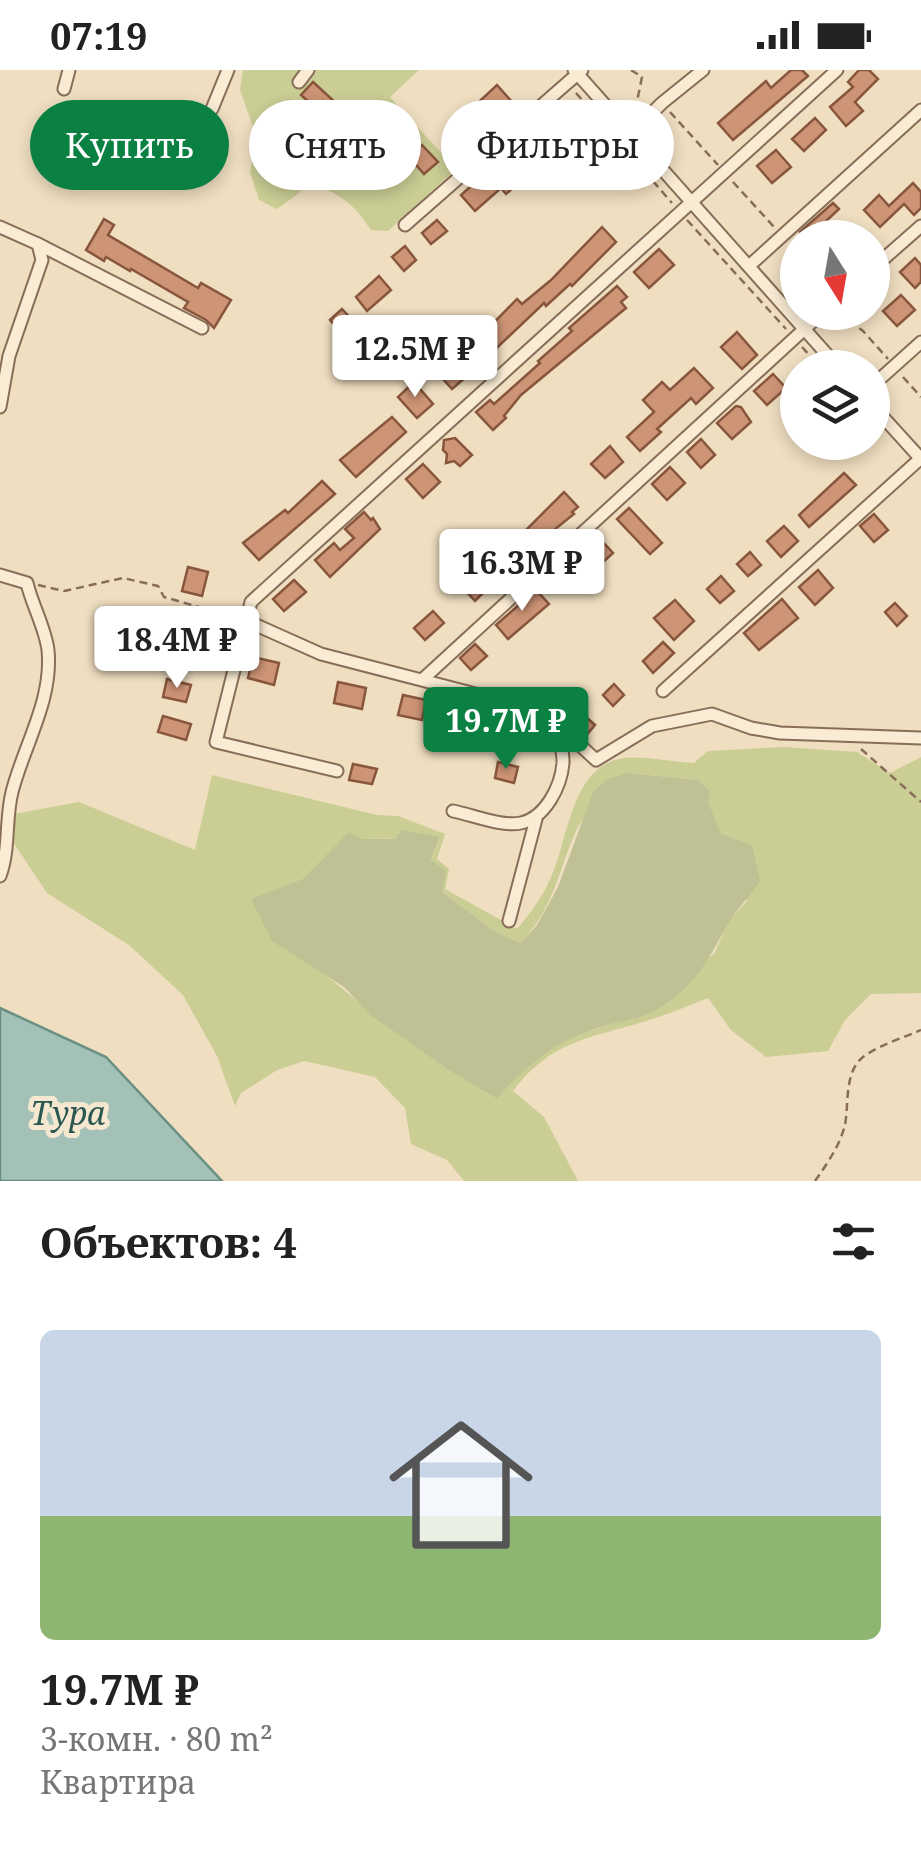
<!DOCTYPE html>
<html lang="ru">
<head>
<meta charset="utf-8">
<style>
	:root { --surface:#fff; --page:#f2f2f2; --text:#222; --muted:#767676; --line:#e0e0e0; --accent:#0b8043 }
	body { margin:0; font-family:"Noto Serif",serif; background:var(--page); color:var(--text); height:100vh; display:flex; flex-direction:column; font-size:38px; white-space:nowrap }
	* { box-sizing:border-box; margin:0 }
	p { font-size:32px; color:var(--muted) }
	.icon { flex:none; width:55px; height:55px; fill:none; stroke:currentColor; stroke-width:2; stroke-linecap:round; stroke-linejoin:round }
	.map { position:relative; height:1111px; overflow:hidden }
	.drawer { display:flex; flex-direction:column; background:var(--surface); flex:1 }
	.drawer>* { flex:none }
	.guide { position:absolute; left:30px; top:30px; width:862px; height:90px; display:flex; gap:20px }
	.needle { width:65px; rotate:169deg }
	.controls { position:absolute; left:780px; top:150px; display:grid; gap:20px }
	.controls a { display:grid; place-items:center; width:110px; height:110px; border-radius:50%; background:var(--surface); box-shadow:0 5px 15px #0003; font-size:50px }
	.price { position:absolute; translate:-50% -85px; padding:0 22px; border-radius:10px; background:#fff; color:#222; font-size:32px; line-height:65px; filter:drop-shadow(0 2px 5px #0008) }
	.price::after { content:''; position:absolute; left:50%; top:60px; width:30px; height:22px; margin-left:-15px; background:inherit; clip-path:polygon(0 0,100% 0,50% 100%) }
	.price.active { background:var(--accent); color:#fff }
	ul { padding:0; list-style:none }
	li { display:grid; align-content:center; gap:20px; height:530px; padding:0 40px }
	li+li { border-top:2px solid var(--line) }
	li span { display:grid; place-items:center; height:310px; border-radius:15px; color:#555 }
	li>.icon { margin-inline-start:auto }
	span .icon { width:180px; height:180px; fill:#fffc; stroke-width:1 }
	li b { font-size:42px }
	h2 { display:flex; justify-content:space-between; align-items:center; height:120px; padding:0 40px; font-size:42px }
	.chip { padding:0 35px; border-radius:45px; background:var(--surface); box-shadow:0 5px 15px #0003; font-size:35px; line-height:90px }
	.chip.active { background:var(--accent); color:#fff }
	.status { display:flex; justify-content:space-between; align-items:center; height:70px; padding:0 50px; background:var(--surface); direction:ltr }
	.status svg { height:28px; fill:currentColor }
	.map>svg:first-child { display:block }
	.green { fill:#cacd94; fill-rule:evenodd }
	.cemetery { fill:#bfc194 }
	.water { fill:#a3c1b6; stroke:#6a8f83; stroke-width:2.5 }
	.building { fill:#cd9475; stroke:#88563d; stroke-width:2.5 }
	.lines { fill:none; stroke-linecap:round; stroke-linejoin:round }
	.minor-casing { stroke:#886e58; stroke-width:15 }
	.path { stroke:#886e58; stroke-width:2.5; stroke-dasharray:8 5; stroke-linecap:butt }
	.minor { stroke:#f9ebd4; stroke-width:11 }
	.labels { text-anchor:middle; stroke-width:10; stroke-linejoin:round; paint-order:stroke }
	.water-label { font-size:32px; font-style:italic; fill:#2b5752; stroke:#f6e8d0 }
</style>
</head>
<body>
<div class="status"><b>07:19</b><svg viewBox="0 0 49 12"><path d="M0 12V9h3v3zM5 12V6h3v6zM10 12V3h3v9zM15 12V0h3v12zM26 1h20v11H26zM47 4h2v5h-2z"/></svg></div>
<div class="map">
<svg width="921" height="1111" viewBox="0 0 921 1111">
	<rect width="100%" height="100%" fill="#efdec0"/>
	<g class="green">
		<path d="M243 0H419L390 27 456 99 388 161 371 160C358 141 348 129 327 120L329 104 344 90 309 59 299 68 309 110 299 123 277 139 259 130 250 102 257 68 240 20Z"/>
		<path d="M783 677 857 682 890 703 921 687V923L871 924 845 950 828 981 766 987 731 960 708 928C688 936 669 944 649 950 590 969 554 968 513 1021L544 1047 578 1111H464L447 1090 411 1074 405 1038 375 1007 304 991 277 1000 241 1023 235 1036 217 986 183 925 129 875 47 823 7 763 14 744 79 732 195 780 212 705 377 745 398 746 445 764 437 789 449 799 445 819 517 859C531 843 543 826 551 807 569 768 571 695 624 688 646 686 672 692 694 693L708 681ZM629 703 698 710 747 831 729 851 714 884 613 953 579 964 547 981 527 996 497 1029C432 990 373 945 315 896 292 877 272 851 251 829L303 810 361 769 440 768 431 791 442 822 499 864 521 873C555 835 557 804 576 761 586 740 613 720 629 703Z"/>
	</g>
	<path class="cemetery" d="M629 703 698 710 710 722 708 732 721 764 752 775 760 811C750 826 737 839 728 854 706 893 696 917 654 941 640 949 619 951 603 956 555 971 529 993 497 1029L449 1000 372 946 344 917 272 871 251 829 303 809 349 762 361 769H395L402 760 440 767 431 790 446 801 442 822 499 864 521 873 537 855 558 817 593 722 608 709Z"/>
	<path class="water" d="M0 938 106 987 222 1111H0Z"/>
	<g class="building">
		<path d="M791 0H802L808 6 733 70 718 53 766 11 771 18Z"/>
		<path d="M859 0H869L878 9 855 32 863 41 846 56 830 37 853 17 848 12Z"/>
		<path d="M313 12 336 33 324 46 301 25Z"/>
		<path d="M497 15 512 32 469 70 455 54Z"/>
		<path d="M815 48 826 60 804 81 792 69Z"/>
		<path d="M544 55 559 71 522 104 525 107 506 124 501 118 475 141 461 125 480 108 484 112Z"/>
		<path d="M422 75 438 92 424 104 409 87Z"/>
		<path d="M776 80 791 97 772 113 757 96Z"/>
		<path d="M913 113 921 122V138L914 145 904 134 880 157 864 140 879 125 889 136Z"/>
		<path d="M833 133 839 139 825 152 839 168H805L800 162Z"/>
		<path d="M104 149 114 155 108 165 198 218 201 213 231 230 214 258 206 250 184 238 188 232 131 199 130 201 106 187 104 191 86 180Z"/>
		<path d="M437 150 447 161 431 174 422 163Z"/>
		<path d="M602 157 616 172 572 216 570 214 546 236 544 233 485 289 472 275 517 229 522 234 551 210Z"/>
		<path d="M405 176 416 190 404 201 392 187Z"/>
		<path d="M659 179 674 195 649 218 634 202Z"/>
		<path d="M915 188 921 195V212L915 218 900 202Z"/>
		<path d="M379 206 391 220 367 241 356 227Z"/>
		<path d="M617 216 627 227 621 232 626 238 521 325 504 346 506 348 493 360 476 342 490 330 494 334 540 293 538 291 572 261 569 258Z"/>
		<path d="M901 225 915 240 897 256 883 241Z"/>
		<path d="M342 239 355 253 342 265 330 250Z"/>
		<path d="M737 262 757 285 742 299 721 277Z"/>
		<path d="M450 286 467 306 452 319 435 300Z"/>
		<path d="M694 298 713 318 696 334 691 328 657 359 661 362 640 381 627 367 654 342 643 330 662 312 670 320Z"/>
		<path d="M773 304 786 318 767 335 754 321Z"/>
		<path d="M414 312 433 334 417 348 398 327Z"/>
		<path d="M736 336 741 337 751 352 732 369 717 353Z"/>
		<path d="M392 347 406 362 356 407 340 390Z"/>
		<path d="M455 368 472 385 460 396 454 391 446 393 447 384 443 380 444 370Z"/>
		<path d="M701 369 715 385 701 398 687 382Z"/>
		<path d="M610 376 623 392 605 408 591 394Z"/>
		<path d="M423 394 440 412 423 428 406 409Z"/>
		<path d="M670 397 685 413 667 430 652 414Z"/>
		<path d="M844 403 856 415 809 457 799 445Z"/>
		<path d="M322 411 335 424 259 490 243 473 285 440 288 443Z"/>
		<path d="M564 422 578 437 572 442 574 444 534 476 523 463Z"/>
		<path d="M629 438 662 473 650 484 617 449Z"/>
		<path d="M364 442 371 450 373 448 380 459 330 507 315 490 334 473 340 480 354 468 345 459Z"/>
		<path d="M874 444 888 460 874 472 860 456Z"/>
		<path d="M784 456 798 471 781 487 767 471Z"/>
		<path d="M600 469 613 483 601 494 588 480Z"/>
		<path d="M502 473 518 489 501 505 489 493 494 489 490 484Z"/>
		<path d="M750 482 761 495 748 506 737 494Z"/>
		<path d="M568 492 581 506 568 518 554 504 562 494Z"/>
		<path d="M188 497 208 502 202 526 182 521Z"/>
		<path d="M818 500 833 518 815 535 799 517Z"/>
		<path d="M721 506 734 521 720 533 707 519Z"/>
		<path d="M476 509 486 520 475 531 464 519Z"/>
		<path d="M294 510 306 522 284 541 273 529Z"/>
		<path d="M536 520 549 534 508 569 496 555Z"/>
		<path d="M782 529 798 548 759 580 744 563Z"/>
		<path d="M675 530 694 551 674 570 654 548Z"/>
		<path d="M895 533 907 546 897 556 885 542Z"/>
		<path d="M433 541 444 553 425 570 414 558Z"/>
		<path d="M173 568 194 573 189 592 168 587Z"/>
		<path d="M663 572 674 583 653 603 643 591Z"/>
		<path d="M475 574 487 586 471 600 460 588Z"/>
		<path d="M253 587 279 593 274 615 248 608Z"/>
		<path d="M167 609 191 615 186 632 163 627Z"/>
		<path d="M338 612 366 618 362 639 334 633Z"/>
		<path d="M614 614 624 625 613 636 603 625Z"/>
		<path d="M403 625 426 630 422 650 398 645Z"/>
		<path d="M568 631 595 655 585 667 574 657 564 655 557 644Z"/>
		<path d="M163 646 191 654 186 670 158 662Z"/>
		<path d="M498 692 518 697 514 713 495 708Z"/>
		<path d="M353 694 377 699 372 714 349 710Z"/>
	</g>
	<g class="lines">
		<defs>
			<g id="minor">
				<path d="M574 0 839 298"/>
				<path d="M299 12 308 0"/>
				<path d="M64 19 69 0"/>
				<path d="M212 39 228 0"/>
				<path d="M630 65 662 33 703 0"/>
				<path d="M405 155 582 0"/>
				<path d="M0 157 38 174 42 190 9 286 0 337"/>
				<path d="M38 174 202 258"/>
				<path d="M749 196 921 40"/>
				<path d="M872 199 921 156"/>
				<path d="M872 316 921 272"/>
				<path d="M872 335 921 389"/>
				<path d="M0 505 27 513C32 535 45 557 48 580 53 630 24 675 12 722 5 750 10 779 0 806"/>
				<path d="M247 551 321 584 545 642C553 657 564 676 563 693 561 717 545 748 521 753 502 757 473 745 453 741"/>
				<path d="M423 609 823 242"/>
				<path d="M663 621 921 388"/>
				<path d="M557 664 569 665 596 690 652 656 712 644 751 658 780 663 921 668"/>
				<path d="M337 701 216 672 251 532 837 0"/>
				<path d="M509 851 536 749"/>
			</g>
		</defs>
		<use href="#minor" class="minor-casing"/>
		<g class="path">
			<path d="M631 0 642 7 635 41"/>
			<path d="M576 23 672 133"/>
			<path d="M670 42 718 95"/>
			<path d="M733 112 775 158"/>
			<path d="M687 150 786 259"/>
			<path d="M790 176 798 185"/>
			<path d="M839 242 863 261 888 289"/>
			<path d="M802 277 821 298"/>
			<path d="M903 307 921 327"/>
			<path d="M38 515 64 521 123 508 158 516 164 527 237 548"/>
			<path d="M861 679 921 732"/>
			<path d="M815 1111C827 1094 840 1075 845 1055 849 1034 844 1002 863 987 879 975 903 968 921 960"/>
		</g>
		<use href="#minor" class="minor"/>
	</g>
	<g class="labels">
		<g class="water-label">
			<text x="68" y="1055">Тура</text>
		</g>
	</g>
</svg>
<div class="controls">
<a><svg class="needle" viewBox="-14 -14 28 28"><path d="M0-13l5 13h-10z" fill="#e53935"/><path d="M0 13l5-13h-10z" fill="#767676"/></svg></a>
<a><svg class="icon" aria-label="layers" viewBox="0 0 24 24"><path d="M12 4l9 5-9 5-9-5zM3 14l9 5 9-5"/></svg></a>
</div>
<b class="price" style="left:415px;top:330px">12.5M ₽</b>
<b class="price" style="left:522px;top:544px">16.3M ₽</b>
<b class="price" style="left:177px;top:621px">18.4M ₽</b>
<b class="price active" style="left:506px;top:702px">19.7M ₽</b>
<div class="guide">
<a class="chip active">Купить</a>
<a class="chip">Снять</a>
<a class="chip">Фильтры</a>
</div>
</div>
<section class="drawer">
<h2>Объектов: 4<svg class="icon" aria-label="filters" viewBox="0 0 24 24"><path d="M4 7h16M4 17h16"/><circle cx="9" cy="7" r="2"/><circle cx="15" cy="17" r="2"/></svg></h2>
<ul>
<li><span style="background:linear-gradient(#c9d6e8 60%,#8fb573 0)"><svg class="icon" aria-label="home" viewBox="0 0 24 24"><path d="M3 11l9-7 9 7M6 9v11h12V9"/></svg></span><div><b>19.7M ₽</b><p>3-комн. · 80 m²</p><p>Квартира</p></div></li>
</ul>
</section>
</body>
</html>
